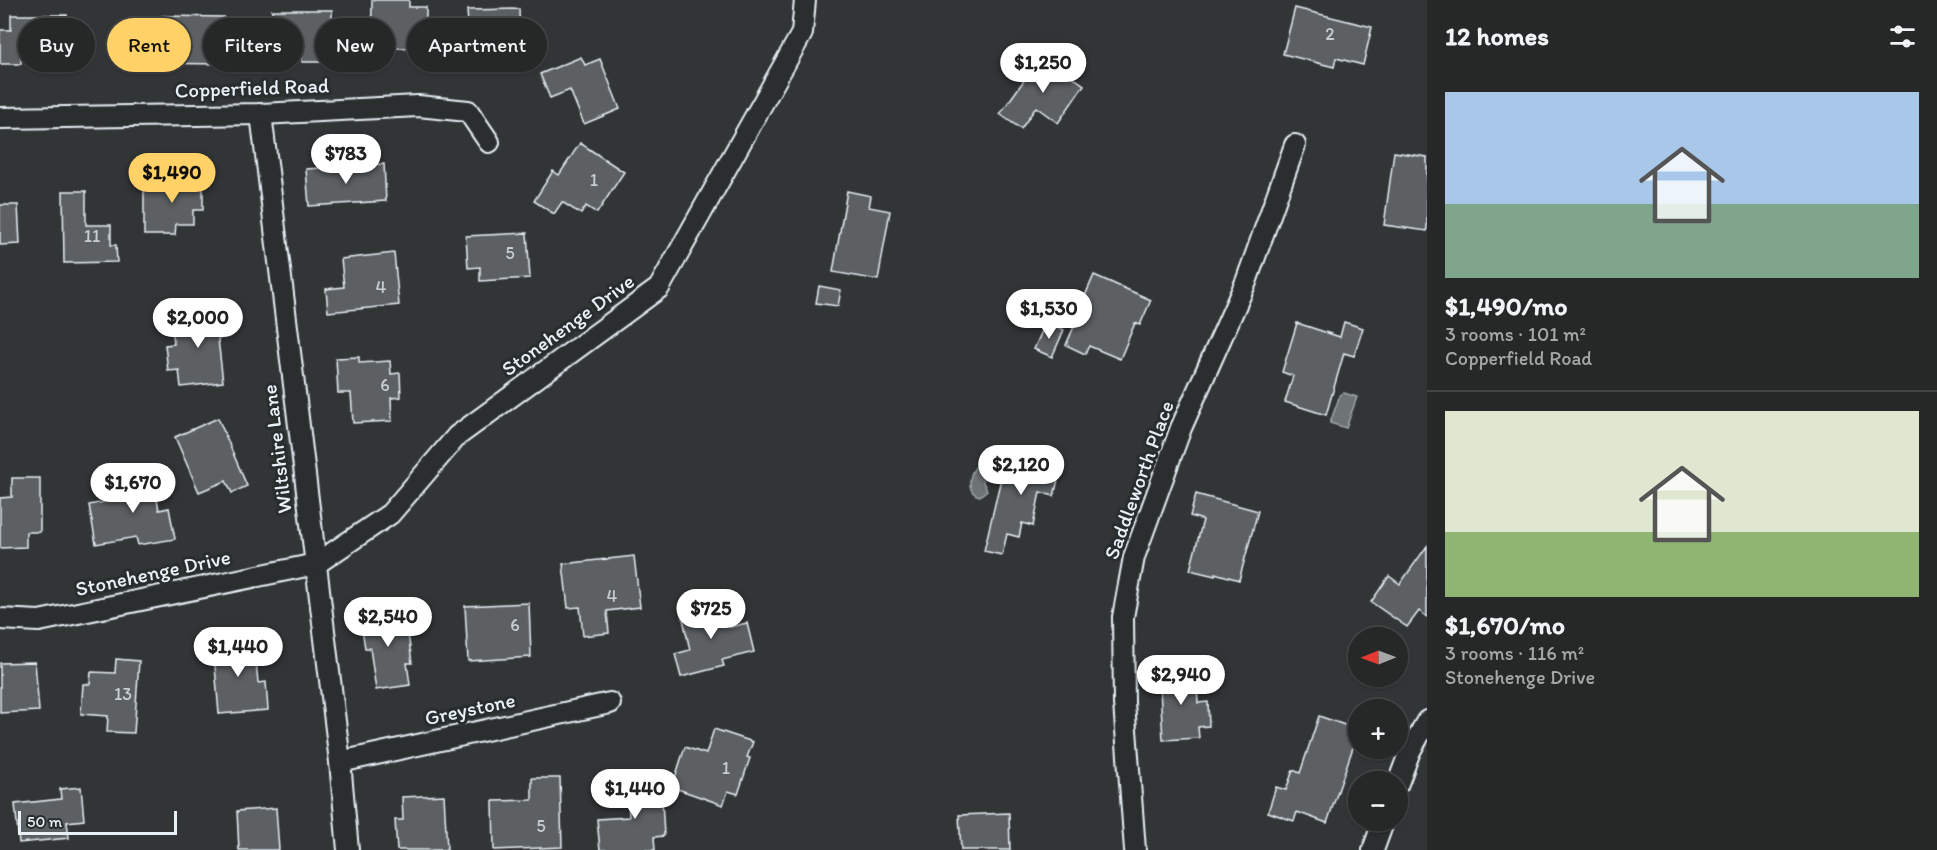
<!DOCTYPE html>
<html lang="en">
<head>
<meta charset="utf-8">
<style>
	:root { --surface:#262828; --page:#323434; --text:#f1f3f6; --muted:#a4a6a8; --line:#424445; --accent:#ffd166 }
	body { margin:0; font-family:Itim,sans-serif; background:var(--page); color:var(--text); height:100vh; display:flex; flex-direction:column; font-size:22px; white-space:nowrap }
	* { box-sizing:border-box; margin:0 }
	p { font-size:20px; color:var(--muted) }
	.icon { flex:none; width:33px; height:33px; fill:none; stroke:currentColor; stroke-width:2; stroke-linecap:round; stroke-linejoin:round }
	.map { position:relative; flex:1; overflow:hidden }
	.drawer { display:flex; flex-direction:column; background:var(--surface); width:510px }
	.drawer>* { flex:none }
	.top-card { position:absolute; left:18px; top:18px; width:570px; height:54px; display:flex; gap:12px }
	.needle { width:39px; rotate:269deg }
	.fabs { position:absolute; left:1348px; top:627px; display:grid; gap:12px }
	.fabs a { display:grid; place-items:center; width:60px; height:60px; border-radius:50%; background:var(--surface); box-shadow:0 2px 4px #0004,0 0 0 2px var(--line); font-size:30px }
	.scale { position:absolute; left:18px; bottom:15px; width:159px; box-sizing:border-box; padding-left:6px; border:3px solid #e8f1f8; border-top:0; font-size:16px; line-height:21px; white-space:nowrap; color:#e8f1f8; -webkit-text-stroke:4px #2a2d2e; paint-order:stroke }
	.price { position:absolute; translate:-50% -51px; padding:0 14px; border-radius:21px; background:#fff; color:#222; font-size:20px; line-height:39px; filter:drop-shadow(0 2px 3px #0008) }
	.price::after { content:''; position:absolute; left:50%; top:36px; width:18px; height:14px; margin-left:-9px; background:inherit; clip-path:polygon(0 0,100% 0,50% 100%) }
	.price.active { background:var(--accent); color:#111 }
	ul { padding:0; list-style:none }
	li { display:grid; align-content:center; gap:12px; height:318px; padding:0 18px }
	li+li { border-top:2px solid var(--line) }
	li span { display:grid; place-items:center; height:186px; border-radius:0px; color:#555 }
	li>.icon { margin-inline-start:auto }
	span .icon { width:108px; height:108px; fill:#fffc; stroke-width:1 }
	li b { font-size:26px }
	h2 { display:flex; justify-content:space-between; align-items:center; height:72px; padding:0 18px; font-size:26px }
	.chip { padding:0 21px; border-radius:27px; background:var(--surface); box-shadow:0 2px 4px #0004,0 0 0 2px var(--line); font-size:21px; line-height:54px }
	.chip.active { background:var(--accent); color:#111 }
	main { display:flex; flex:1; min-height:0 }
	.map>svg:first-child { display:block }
	.water { fill:#6e7376; stroke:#9fa5aa; stroke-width:1.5 }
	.building { fill:#5c6063; stroke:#e8f1f8; stroke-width:1.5 }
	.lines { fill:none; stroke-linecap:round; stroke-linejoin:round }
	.street-casing { stroke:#e8f1f8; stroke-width:24 }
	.street { stroke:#2a2d2e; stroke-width:20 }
	.labels { text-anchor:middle; stroke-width:6; stroke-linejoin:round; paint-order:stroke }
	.number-label { font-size:18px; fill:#c5cdd3 }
	.street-label { font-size:21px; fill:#e8f1f8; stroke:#2a2d2e }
</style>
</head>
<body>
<main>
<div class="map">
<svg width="1427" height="850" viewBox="0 0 1427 850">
	<rect width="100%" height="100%" fill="#323536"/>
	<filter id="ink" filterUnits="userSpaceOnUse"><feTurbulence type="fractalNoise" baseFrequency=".0167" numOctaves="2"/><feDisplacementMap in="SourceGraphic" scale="12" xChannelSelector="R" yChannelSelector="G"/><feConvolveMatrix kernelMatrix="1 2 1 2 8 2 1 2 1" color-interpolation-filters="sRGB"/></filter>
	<g filter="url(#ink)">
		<g class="water">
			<path d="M1344 393 1357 397 1346 428 1330 423 1340 395Z"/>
			<path d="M978 464H982L986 469 983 482 987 490 980 496C965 493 969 472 978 464Z"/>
		</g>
		<g class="building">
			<path d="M372 0H409V7H426V48H392V63L371 62Z"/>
			<path d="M1295 8 1372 27 1363 65 1336 58 1334 67 1283 54Z"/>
			<path d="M519 9 520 46 485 47V56L462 57 461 25H468L467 10Z"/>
			<path d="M272 10H332L333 62H302V50H273Z"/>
			<path d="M11 15H67V50H21V64H0V30H11Z"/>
			<path d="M162 16 224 17 223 64 144 63 145 33H162Z"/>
			<path d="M1042 55 1084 85 1058 123 1036 107 1021 129 1000 114Z"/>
			<path d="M581 57 585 65 600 59 620 109 584 124 570 90 550 98 540 74Z"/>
			<path d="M580 143 624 172 597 213 586 206 581 214 562 202 554 214 534 201 553 171 559 175Z"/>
			<path d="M1394 152 1427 157V231L1384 225Z"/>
			<path d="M384 164 386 201 309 206 306 169Z"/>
			<path d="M177 176H203V210H193V224H176L175 235H144V183H177Z"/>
			<path d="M63 191H86V225H111V245H116L117 262 64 263Z"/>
			<path d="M847 191 871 196 869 207 890 211 878 280 833 272Z"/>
			<path d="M0 205H18L20 244 0 245Z"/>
			<path d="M527 233 530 278 480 281V267L468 268 466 236Z"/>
			<path d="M394 253 399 305 328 312 326 289 344 287 341 259Z"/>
			<path d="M1094 275 1151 300 1140 325 1135 323 1120 359 1089 346 1085 354 1066 345 1084 304 1082 303Z"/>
			<path d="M819 286 841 290 838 306 816 303Z"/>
			<path d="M226 311 229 337 218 339 223 382 181 387 179 370 168 371 165 345 174 344 172 325 192 323 191 315Z"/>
			<path d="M1046 322 1064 330 1052 357 1034 349Z"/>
			<path d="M1344 322 1363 328 1354 356 1344 353 1326 415 1285 402 1293 376 1282 372 1297 323 1340 337Z"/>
			<path d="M359 357V363L390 361 391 374 400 373 401 397 391 398 392 421 353 423 351 393H338L336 358Z"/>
			<path d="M218 418 247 486 232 493 226 481 199 492 175 437Z"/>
			<path d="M1014 449 1063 459 1054 496 1040 492 1033 526 1022 523 1019 537 1007 534 1002 555 984 551 1003 470 1009 472Z"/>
			<path d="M152 473 159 510 169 508 175 539 138 545 136 537 96 544 89 505 119 499 116 480Z"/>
			<path d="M12 478H40V532H26V547L0 548V498L12 497Z"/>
			<path d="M1196 494 1258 511 1239 580 1215 573V576L1190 570 1203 520 1190 516Z"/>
			<path d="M1427 546V617L1419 611 1407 627 1371 602 1389 576 1400 584Z"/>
			<path d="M634 556 640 607 607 611 609 633 583 636 580 607 568 608 563 564Z"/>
			<path d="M716 601 720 614 727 613 730 627 747 623 754 652 722 660 724 666 681 677 675 654 690 650 681 610Z"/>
			<path d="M529 603 531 657 468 661 465 606Z"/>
			<path d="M405 610 412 663H407L410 685 376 690 370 648H365L360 616Z"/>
			<path d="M254 639 258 683 266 682 268 710 219 714 213 642Z"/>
			<path d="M116 659 139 661 134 733 107 732 108 716 81 714 83 684H90L91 672 115 673Z"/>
			<path d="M35 662 39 711 0 713V663Z"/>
			<path d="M1196 670 1198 703 1208 702 1209 726 1198 727 1199 738 1163 740 1159 672Z"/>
			<path d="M1319 716 1359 730 1327 823 1297 812 1294 821 1268 812 1276 787 1286 790 1293 770 1300 773Z"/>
			<path d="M714 729 753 742 747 757 750 758 738 794 728 791 723 805 672 787 685 747 706 754Z"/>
			<path d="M532 778H560L562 847 494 850 493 801 532 800Z"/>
			<path d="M661 781 664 836 654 837 655 850H600L597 819 629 817 627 783Z"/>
			<path d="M81 787 84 820 67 822 69 838 19 843 15 804 61 799 60 789Z"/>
			<path d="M444 795 447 850H397L395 820H403L402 797Z"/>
			<path d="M276 808 279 850H239L237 811Z"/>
			<path d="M1009 813 1010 850H961L959 815Z"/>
		</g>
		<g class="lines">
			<defs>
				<g id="street">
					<path d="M261 114 340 762 348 850"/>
					<path d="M0 118 261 114 418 106 468 111 489 142"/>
					<path d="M0 619 39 621 316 564 390 514 457 436 659 288 802 33 805 0"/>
					<path d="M340 762 610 703"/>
					<path d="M1398 783 1410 751 1427 721"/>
					<path d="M1135 850 1124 703 1123 617 1134 557 1181 428 1246 282 1295 145"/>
					<path d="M1373 850 1384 820"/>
				</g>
			</defs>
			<use href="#street" class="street-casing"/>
			<use href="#street" class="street"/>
		</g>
	</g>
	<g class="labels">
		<g class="number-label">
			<text x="1330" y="40">2</text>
			<text x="594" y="186">1</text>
			<text x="92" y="242">11</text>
			<text x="510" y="259">5</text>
			<text x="381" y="293">4</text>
			<text x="385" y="391">6</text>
			<text x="612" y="602">4</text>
			<text x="515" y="631">6</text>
			<text x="123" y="700">13</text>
			<text x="726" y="774">1</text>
			<text x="541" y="832">5</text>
		</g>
		<g class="street-label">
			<text transform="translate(252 88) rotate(-2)" y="7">Copperfield Road</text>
			<text transform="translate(568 325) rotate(-36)" y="7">Stonehenge Drive</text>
			<text transform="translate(277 449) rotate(-97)" y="7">Wiltshire Lane</text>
			<text transform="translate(1139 480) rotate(-70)" y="7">Saddleworth Place</text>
			<text transform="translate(153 573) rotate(-12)" y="7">Stonehenge Drive</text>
			<text transform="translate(470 709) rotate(-12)" y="7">Greystone</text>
		</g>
	</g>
</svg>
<div class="fabs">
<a><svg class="needle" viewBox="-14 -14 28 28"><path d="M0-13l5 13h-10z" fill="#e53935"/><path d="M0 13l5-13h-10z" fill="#a4a6a8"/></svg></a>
<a>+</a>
<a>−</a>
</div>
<div class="scale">50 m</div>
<b class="price" style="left:1043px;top:94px">$1,250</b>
<b class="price" style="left:346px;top:185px">$783</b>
<b class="price active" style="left:172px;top:204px">$1,490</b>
<b class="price" style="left:1049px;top:340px">$1,530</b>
<b class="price" style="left:198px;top:349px">$2,000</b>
<b class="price" style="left:1021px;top:496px">$2,120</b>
<b class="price" style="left:133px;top:514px">$1,670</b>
<b class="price" style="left:711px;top:640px">$725</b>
<b class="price" style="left:388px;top:648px">$2,540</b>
<b class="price" style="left:238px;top:678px">$1,440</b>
<b class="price" style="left:1181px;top:706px">$2,940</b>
<b class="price" style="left:635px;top:820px">$1,440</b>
<div class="top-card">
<a class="chip">Buy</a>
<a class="chip active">Rent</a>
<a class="chip">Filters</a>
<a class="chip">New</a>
<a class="chip">Apartment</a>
</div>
</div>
<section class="drawer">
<h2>12 homes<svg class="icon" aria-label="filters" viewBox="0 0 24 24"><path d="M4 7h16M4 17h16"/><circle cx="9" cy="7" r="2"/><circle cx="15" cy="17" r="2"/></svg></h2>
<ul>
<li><span style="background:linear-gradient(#a9c7e8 60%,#7fa58c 0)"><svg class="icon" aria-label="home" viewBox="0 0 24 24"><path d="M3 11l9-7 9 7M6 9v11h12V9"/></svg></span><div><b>$1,490/mo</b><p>3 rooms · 101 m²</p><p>Copperfield Road</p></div></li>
<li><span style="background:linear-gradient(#dfe7d0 65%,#8fb573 0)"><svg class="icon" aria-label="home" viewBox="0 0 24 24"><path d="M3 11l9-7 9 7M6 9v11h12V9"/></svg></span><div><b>$1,670/mo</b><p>3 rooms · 116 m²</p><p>Stonehenge Drive</p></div></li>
</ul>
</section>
</main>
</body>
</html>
